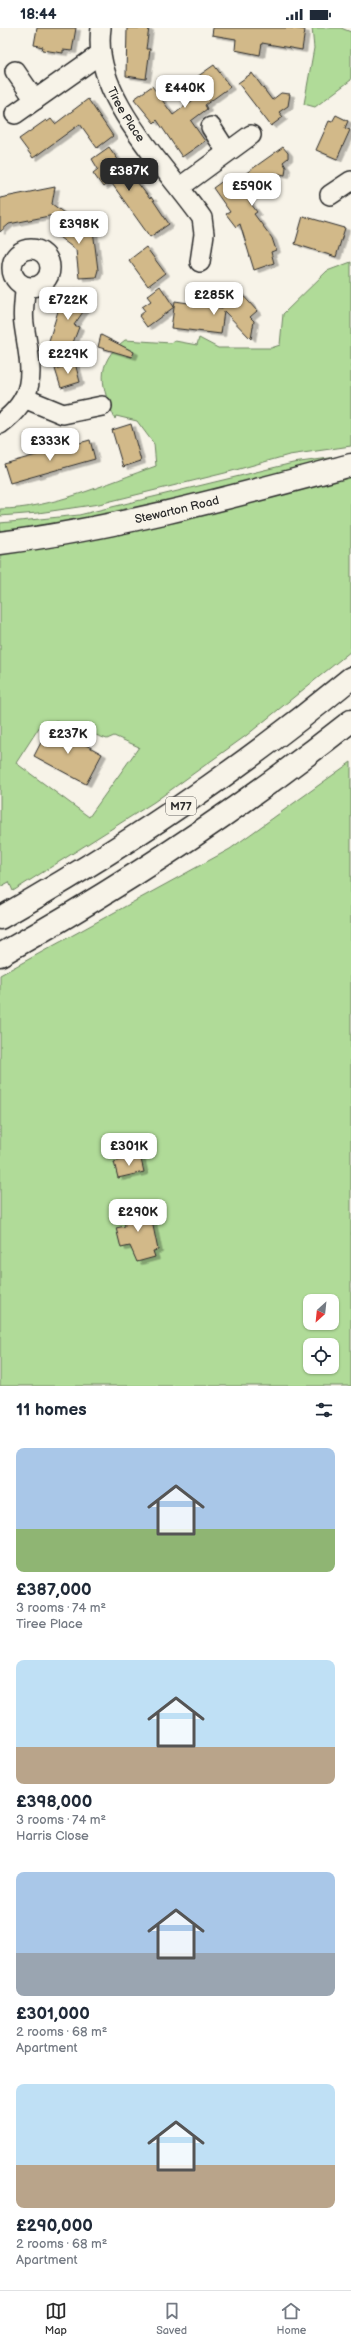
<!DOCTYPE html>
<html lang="en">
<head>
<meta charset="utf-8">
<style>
	:root { --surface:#fff; --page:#f6f6f7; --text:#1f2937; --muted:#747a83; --line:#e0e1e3; --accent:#2b2b2b }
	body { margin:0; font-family:"Balsamiq Sans",sans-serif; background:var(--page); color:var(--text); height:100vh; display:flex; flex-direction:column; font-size:15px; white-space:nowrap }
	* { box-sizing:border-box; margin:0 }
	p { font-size:13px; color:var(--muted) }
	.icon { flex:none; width:22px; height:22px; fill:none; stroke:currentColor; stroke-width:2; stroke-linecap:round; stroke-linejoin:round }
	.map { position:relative; height:1358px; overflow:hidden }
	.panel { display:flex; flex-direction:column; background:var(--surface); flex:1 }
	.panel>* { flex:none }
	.needle { width:26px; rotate:207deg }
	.buttons { position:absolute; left:303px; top:1266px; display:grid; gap:8px }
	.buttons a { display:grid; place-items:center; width:36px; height:36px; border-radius:8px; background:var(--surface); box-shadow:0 1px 3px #0004; font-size:20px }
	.price { position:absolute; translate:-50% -34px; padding:0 9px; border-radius:8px; background:#fff; color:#222; font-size:13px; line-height:26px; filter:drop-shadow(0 1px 2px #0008) }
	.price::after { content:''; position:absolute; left:50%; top:24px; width:12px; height:9px; margin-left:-6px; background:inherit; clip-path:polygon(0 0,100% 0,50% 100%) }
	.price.current { background:var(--accent); color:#fff }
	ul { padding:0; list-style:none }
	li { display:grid; align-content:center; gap:8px; height:212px; padding:0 16px }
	li span { display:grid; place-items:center; height:124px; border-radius:8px; color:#555 }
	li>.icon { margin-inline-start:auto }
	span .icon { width:72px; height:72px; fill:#fffc; stroke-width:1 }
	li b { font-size:17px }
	h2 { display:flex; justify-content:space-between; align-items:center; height:48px; padding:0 16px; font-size:17px }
	.status { display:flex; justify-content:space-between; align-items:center; height:28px; padding:0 20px; background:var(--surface); direction:ltr }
	.status svg { height:11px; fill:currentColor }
	.menu { display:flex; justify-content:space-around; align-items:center; height:56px; border-top:1px solid var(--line); background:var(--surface); font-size:11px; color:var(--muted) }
	.menu a { display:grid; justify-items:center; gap:2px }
	.menu .current { color:var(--accent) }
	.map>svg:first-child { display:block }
	.green { fill:#b0db98; stroke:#6e8362; fill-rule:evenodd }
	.building { fill:#d2b989; stroke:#2b2b2b; filter:url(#shadow) }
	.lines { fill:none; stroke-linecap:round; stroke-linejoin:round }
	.street-casing { stroke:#2b2b2b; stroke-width:22 }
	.secondary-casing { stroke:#2b2b2b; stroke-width:25 }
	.highway-casing { stroke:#2b2b2b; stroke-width:25 }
	.street { stroke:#f7f3e8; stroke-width:19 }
	.secondary { stroke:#f7f3e8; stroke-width:22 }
	.highway { stroke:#f7f3e8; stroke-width:22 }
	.labels { text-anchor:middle; stroke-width:3.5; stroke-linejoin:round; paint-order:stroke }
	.shield { fill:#f7f3e8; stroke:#686764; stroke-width:1 }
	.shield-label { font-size:11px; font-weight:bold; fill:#2b2b2b }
	.street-label { font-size:12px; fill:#2b2b2b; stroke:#f7f3e8 }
</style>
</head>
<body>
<div class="status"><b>18:44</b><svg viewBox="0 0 49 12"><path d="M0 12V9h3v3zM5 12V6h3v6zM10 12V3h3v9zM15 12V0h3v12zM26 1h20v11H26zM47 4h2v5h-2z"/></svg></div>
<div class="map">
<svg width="351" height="1358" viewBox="0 0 351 1358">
	<defs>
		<filter id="shadow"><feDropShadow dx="4.5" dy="2.5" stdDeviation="0" flood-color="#0004"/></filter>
	</defs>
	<rect width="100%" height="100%" fill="#f7f3e8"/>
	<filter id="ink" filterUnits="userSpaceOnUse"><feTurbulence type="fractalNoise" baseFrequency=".025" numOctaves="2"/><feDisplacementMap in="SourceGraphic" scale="8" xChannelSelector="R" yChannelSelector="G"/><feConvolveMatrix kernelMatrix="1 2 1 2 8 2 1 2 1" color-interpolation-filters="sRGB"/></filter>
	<g filter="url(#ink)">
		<g class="green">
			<path d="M312 0H341L351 4V52L315 79 304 76 314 20Z"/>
			<path d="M351 234V418L289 427 225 445 99 476 38 485 0 488V481C52 481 107 455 156 438L154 416 137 393 116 388 115 391C102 360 93 336 125 312L171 315 175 313 197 317 199 310 218 320H271L280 317 283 286 327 243Z"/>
			<path d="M351 427 116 487 0 506V495L79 487 293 435Z"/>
			<path d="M351 448V623L247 707 154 774 13 863 9 854 0 859V526L112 508ZM55 693 107 711 114 708 139 719 89 789 16 735 40 698Z"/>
			<path d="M351 734V1358H0V947L230 821ZM310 1273H332V1295H310ZM310 1317H332V1339H310Z"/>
		</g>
		<g class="building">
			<path d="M37 0H76L72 23 63 22V25L42 22 43 19 34 17Z"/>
			<path d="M127 0H149L146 21H150L146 51 126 48Z"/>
			<path d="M213 0H291L305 2 302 22 262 15 260 27 235 22 236 11 212 7Z"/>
			<path d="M214 37 230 59 205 77 207 81 191 93 205 113 182 129 157 92 154 95 134 71 152 58 173 87 193 72 181 52 194 51Z"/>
			<path d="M252 45 272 72 281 65 290 66 288 78 279 84 283 89 271 98 238 55Z"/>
			<path d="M88 71 113 108 97 120 80 96 33 130 19 111 46 92 47 94 51 91 55 96Z"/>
			<path d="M336 87 348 93 345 100 350 102 337 131 316 122 329 93 332 94Z"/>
			<path d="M109 119 129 147 131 146 150 171 151 169 169 196 150 209 110 153 103 159 93 145 98 141 92 131Z"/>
			<path d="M283 119 288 125V130L283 134 286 139 285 147 274 145 243 165 257 184 254 186 272 210 276 222 271 224 274 235 254 242 240 196 236 199 226 186 230 184 213 160 231 147 235 153Z"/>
			<path d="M55 159 52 176 64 185 9 196 0 204V170Z"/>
			<path d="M64 186 78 197 82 193 93 202 98 242 96 249 79 250 76 222 51 203Z"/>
			<path d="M303 188 345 200 336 229 295 216Z"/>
			<path d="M146 219 165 245 148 258 129 232Z"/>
			<path d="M160 258 174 279 147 299 139 288 145 283 142 279 151 273 147 268Z"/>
			<path d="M75 260 89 270 85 281 74 297 79 299 71 320 72 324 48 316 58 283Z"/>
			<path d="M240 264 257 283 250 289 254 293 251 311 224 283 221 306 171 300 175 273 222 280Z"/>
			<path d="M101 307 134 324 132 329 98 319Z"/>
			<path d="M75 335 80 354 61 360 55 341Z"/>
			<path d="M131 396 141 433 123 439 112 402Z"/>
			<path d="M90 412 95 431 10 455 4 436Z"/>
			<path d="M50 697 102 726 86 756 34 728Z"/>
			<path d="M140 1127 144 1144 118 1150 114 1134Z"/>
			<path d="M140 1174 143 1184 147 1182 150 1194 152 1193 158 1222 153 1223 155 1229 137 1234 130 1218 121 1220 116 1200 125 1198 122 1179Z"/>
		</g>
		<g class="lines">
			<defs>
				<g id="street">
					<path id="s1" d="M101 0C91 68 165 137 202 190L204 206 200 234"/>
					<path d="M15 43 35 72"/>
					<path d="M15 86 100 26"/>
					<path d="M211 99 227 124"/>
					<path d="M180 159 251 107"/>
					<path d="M330 167 351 153"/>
					<circle cx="31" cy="240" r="19"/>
					<path d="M24 370 63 386 102 378"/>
					<path d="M0 396C41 366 30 339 24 296 22 284 25 272 25 259"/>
				</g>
				<g id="secondary">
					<path id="s2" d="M0 515C119 500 235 468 351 437"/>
				</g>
				<g id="highway">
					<path d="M0 890C124 820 241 741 351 650"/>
					<path d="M0 927C123 858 240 781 351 693"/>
				</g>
			</defs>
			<use href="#street" class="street-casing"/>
			<use href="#secondary" class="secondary-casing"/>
			<use href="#highway" class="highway-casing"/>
			<use href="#street" class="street"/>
			<use href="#secondary" class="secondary"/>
			<use href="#highway" class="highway"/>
		</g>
	</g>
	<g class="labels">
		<rect class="shield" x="166" y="769" width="30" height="18" rx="3"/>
		<g class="shield-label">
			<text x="181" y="782">M77</text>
		</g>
		<g class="street-label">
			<text dy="4" stroke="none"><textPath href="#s1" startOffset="92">Tiree Place</textPath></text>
			<text dy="4" stroke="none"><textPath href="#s2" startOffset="180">Stewarton Road</textPath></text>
		</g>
	</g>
</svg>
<div class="buttons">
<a><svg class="needle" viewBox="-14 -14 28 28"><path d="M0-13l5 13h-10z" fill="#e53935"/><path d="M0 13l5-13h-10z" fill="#747a83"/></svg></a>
<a><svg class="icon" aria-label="locate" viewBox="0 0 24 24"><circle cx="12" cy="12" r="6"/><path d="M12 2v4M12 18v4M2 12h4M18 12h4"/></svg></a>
</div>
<b class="price" style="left:185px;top:81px">£440K</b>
<b class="price current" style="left:129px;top:164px">£387K</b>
<b class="price" style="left:252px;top:179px">£590K</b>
<b class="price" style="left:79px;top:217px">£398K</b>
<b class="price" style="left:214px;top:288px">£285K</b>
<b class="price" style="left:68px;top:293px">£722K</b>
<b class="price" style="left:68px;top:347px">£229K</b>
<b class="price" style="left:50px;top:434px">£333K</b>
<b class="price" style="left:68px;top:727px">£237K</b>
<b class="price" style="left:129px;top:1139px">£301K</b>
<b class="price" style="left:138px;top:1205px">£290K</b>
</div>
<section class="panel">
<h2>11 homes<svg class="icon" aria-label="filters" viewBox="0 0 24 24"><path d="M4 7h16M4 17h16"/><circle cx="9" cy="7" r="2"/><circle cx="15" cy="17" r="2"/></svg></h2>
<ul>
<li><span style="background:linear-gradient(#a9c7e8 65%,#8fb573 0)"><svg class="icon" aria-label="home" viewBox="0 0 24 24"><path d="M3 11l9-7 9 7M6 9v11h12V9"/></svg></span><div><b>£387,000</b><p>3 rooms · 74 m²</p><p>Tiree Place</p></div></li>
<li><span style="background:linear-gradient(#bfe0f5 70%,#b9a48a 0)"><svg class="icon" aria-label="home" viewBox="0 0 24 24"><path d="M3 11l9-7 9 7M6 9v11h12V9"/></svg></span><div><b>£398,000</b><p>3 rooms · 74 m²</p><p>Harris Close</p></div></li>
<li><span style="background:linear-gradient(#a9c7e8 65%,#9aa5b1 0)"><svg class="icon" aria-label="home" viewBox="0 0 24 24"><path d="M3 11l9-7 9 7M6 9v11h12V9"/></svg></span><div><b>£301,000</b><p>2 rooms · 68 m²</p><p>Apartment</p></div></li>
<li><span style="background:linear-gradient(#bfe0f5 65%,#b9a48a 0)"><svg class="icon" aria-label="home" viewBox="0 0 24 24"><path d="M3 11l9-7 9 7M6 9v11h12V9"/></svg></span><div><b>£290,000</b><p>2 rooms · 68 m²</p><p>Apartment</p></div></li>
</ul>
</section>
<nav class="menu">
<a class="current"><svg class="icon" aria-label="map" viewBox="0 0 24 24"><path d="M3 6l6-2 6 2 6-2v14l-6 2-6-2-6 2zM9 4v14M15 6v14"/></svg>Map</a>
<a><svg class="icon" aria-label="saved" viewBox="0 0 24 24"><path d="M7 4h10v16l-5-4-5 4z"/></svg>Saved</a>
<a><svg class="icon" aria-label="home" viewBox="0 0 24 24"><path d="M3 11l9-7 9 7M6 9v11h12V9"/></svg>Home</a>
</nav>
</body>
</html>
